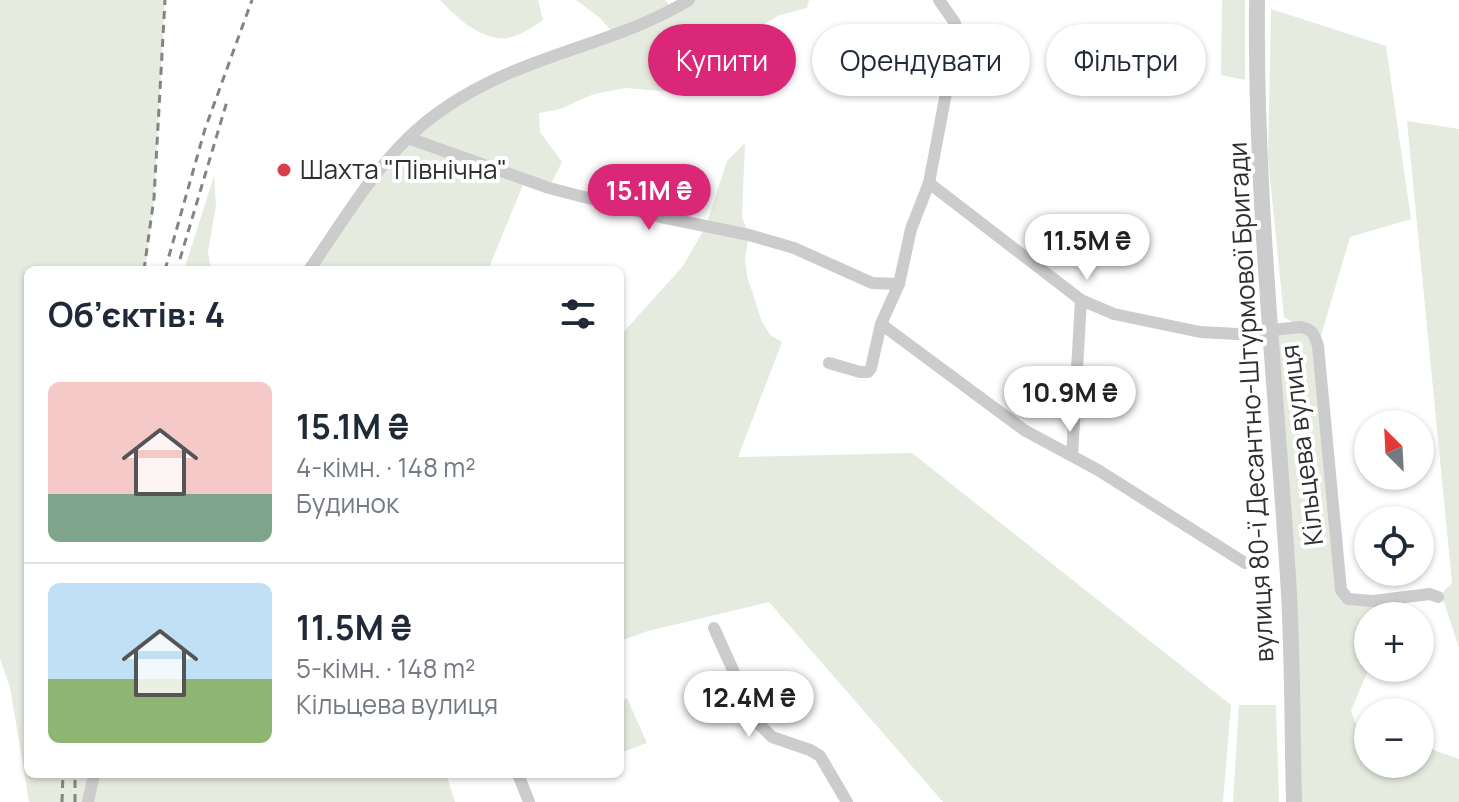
<!DOCTYPE html>
<html lang="uk">
<head>
<meta charset="utf-8">
<style>
	:root { --surface:#fff; --page:#f2f2f3; --text:#1f2937; --muted:#747a83; --line:#e0e1e3; --accent:#db2777 }
	body { margin:0; font-family:Manrope,sans-serif; background:var(--page); color:var(--text); height:100vh; display:flex; flex-direction:column; font-size:30px; white-space:nowrap }
	* { box-sizing:border-box; margin:0 }
	p { font-size:26px; color:var(--muted) }
	.icon { flex:none; width:44px; height:44px; fill:none; stroke:currentColor; stroke-width:2; stroke-linecap:round; stroke-linejoin:round }
	.map { position:relative; flex:1; overflow:hidden }
	.panel { position:absolute; left:24px; top:266px; width:600px; height:512px; display:flex; flex-direction:column; background:var(--surface); border-radius:12px; box-shadow:0 2px 6px #0004 }
	.panel>* { flex:none }
	.banner { position:absolute; left:648px; top:24px; width:690px; height:72px; display:flex; gap:16px }
	.needle { width:52px; rotate:336deg }
	.controls { position:absolute; left:1354px; top:410px; display:grid; gap:16px }
	.controls a { display:grid; place-items:center; width:80px; height:80px; border-radius:50%; background:var(--surface); box-shadow:0 2px 6px #0004; font-size:40px }
	.price { position:absolute; translate:-50% -68px; padding:0 18px; border-radius:28px; background:#fff; color:#222; font-size:26px; line-height:52px; filter:drop-shadow(0 2px 4px #0008) }
	.price::after { content:''; position:absolute; left:50%; top:48px; width:24px; height:18px; margin-left:-12px; background:inherit; clip-path:polygon(0 0,100% 0,50% 100%) }
	.price.on { background:var(--accent); color:#fff }
	ul { padding:0; list-style:none }
	li { display:flex; align-items:center; gap:24px; height:200px; padding:0 24px }
	li+li { border-top:2px solid var(--line) }
	li span { display:grid; place-items:center; flex:none; width:224px; height:160px; border-radius:12px; color:#555 }
	li>.icon { margin-inline-start:auto }
	span .icon { width:96px; height:96px; fill:#fffc; stroke-width:1 }
	li b { font-size:34px }
	h2 { display:flex; justify-content:space-between; align-items:center; height:96px; padding:0 24px; font-size:34px }
	.chip { padding:0 28px; border-radius:36px; background:var(--surface); box-shadow:0 2px 6px #0004; font-size:28px; line-height:72px }
	.chip.on { background:var(--accent); color:#fff }
	.map>svg:first-child { display:block }
	.green { fill:#e5ebde }
	.lines { fill:none; stroke-linecap:round; stroke-linejoin:round }
	.minor { stroke:#ccc; stroke-width:12 }
	.tertiary { stroke:#ccc; stroke-width:16 }
	.rail { stroke:#848484; stroke-width:3; stroke-dasharray:8 6; stroke-linecap:butt }
	.poi-dot { fill:#d93f4b; stroke:#fff; stroke-width:3 }
	.labels { text-anchor:middle; stroke-width:8; stroke-linejoin:round; paint-order:stroke }
	.poi-label { font-size:26px; fill:#2f2f2f; stroke:#fff; text-anchor:start }
	.street-label { font-size:26px; fill:#2f2f2f; stroke:#fff }
</style>
</head>
<body>
<div class="map">
<svg width="1459" height="802" viewBox="0 0 1459 802">
	<rect width="100%" height="100%" fill="#fff"/>
	<g class="green">
		<path d="M0 0H165L154 198 145 270H28V774H446L455 802H29L10 687 0 659Z"/>
		<path d="M440 0H538L543 20C533 27 520 36 507 38 481 41 456 17 440 0Z"/>
		<path d="M576 0H665L674 10 689 0H809L807 8 780 15 721 49 706 71 673 92 625 88 594 94 560 109 539 113 540 132 562 162 549 188 525 180 488 270H309L390 158 463 96 614 34 600 18Z"/>
		<path d="M1222 0H1245V80L1221 75Z"/>
		<path d="M1271 9 1386 46 1411 219 1350 237 1318 346 1348 599 1400 597 1392 616H1368L1369 668 1351 711 1361 738 1368 744V764H1420V749L1434 750 1459 759V802H1294L1270 330 1298 326 1284 317 1268 158Z"/>
		<path d="M1407 121 1459 129V648L1444 602 1438 597 1452 583Z"/>
		<path d="M745 143 742 217 749 235 745 258 747 276 762 322 771 336 782 342 738 457 912 453 1231 705 1223 802H943L769 602 648 631 620 641V336L683 266 706 226 727 161Z"/>
		<path d="M214 176 216 205 208 252 211 270H184Z"/>
		<path d="M627 698 647 743 620 753V701Z"/>
		<path d="M1239 705H1276L1279 802H1233Z"/>
	</g>
	<g class="lines">
		<g class="minor">
			<path d="M408 138 549 188 661 217 749 235 794 248 872 283 899 284"/>
			<path d="M929 183 1081 300 1114 314 1200 332 1237 334 1300 327C1312 329 1314 333 1318 346L1341 590 1348 599 1373 601 1430 594 1438 597"/>
			<path d="M309 270C340 226 369 176 407 139 433 113 466 93 498 78 560 49 631 36 689 0"/>
			<path d="M881 324 1024 430 1098 470 1245 563"/>
			<path d="M829 363 860 372H868L871 368 881 324 899 284 911 229 929 183 957 35 955 23 939 0"/>
			<path d="M1072 456 1081 300"/>
			<path d="M714 628 756 721 772 737 810 750 820 756 847 802"/>
			<path d="M518 774 529 802"/>
			<path d="M88 802 94 774"/>
		</g>
		<path class="tertiary" d="M1257 0C1255 193 1276 385 1288 577 1293 652 1292 727 1294 802"/>
		<g class="rail">
			<path d="M180 259 228 98"/>
			<path d="M144 270 154 198 165 0"/>
			<path d="M165 270 205 129 252 0"/>
			<path d="M62 802 63 774"/>
			<path d="M75 802V774"/>
		</g>
	</g>
	<circle class="poi-dot" cx="284" cy="170" r="8"/>
	<g class="labels">
		<g class="poi-label">
			<text x="300" y="179">Шахта "Північна"</text>
		</g>
		<g class="street-label">
			<text transform="translate(1251 402) rotate(-93)" y="9">вулиця 80-ї Десантно-Штурмової Бригади</text>
			<text transform="translate(1302 445) rotate(-97)" y="9">Кільцева вулиця</text>
		</g>
	</g>
</svg>
<div class="controls">
<a><svg class="needle" viewBox="-14 -14 28 28"><path d="M0-13l5 13h-10z" fill="#e53935"/><path d="M0 13l5-13h-10z" fill="#747a83"/></svg></a>
<a><svg class="icon" aria-label="locate" viewBox="0 0 24 24"><circle cx="12" cy="12" r="6"/><path d="M12 2v4M12 18v4M2 12h4M18 12h4"/></svg></a>
<a>+</a>
<a>−</a>
</div>
<b class="price on" style="left:649px;top:232px">15.1M ₴</b>
<b class="price" style="left:1087px;top:282px">11.5M ₴</b>
<b class="price" style="left:1070px;top:434px">10.9M ₴</b>
<b class="price" style="left:749px;top:739px">12.4M ₴</b>
<div class="banner">
<a class="chip on">Купити</a>
<a class="chip">Орендувати</a>
<a class="chip">Фільтри</a>
</div>
<section class="panel">
<h2>Об’єктів: 4<svg class="icon" aria-label="filters" viewBox="0 0 24 24"><path d="M4 7h16M4 17h16"/><circle cx="9" cy="7" r="2"/><circle cx="15" cy="17" r="2"/></svg></h2>
<ul>
<li><span style="background:linear-gradient(#f6c9c9 70%,#7fa58c 0)"><svg class="icon" aria-label="home" viewBox="0 0 24 24"><path d="M3 11l9-7 9 7M6 9v11h12V9"/></svg></span><div><b>15.1M ₴</b><p>4-кімн. · 148 m²</p><p>Будинок</p></div></li>
<li><span style="background:linear-gradient(#bfe0f5 60%,#8fb573 0)"><svg class="icon" aria-label="home" viewBox="0 0 24 24"><path d="M3 11l9-7 9 7M6 9v11h12V9"/></svg></span><div><b>11.5M ₴</b><p>5-кімн. · 148 m²</p><p>Кільцева вулиця</p></div></li>
</ul>
</section>
</div>
</body>
</html>
